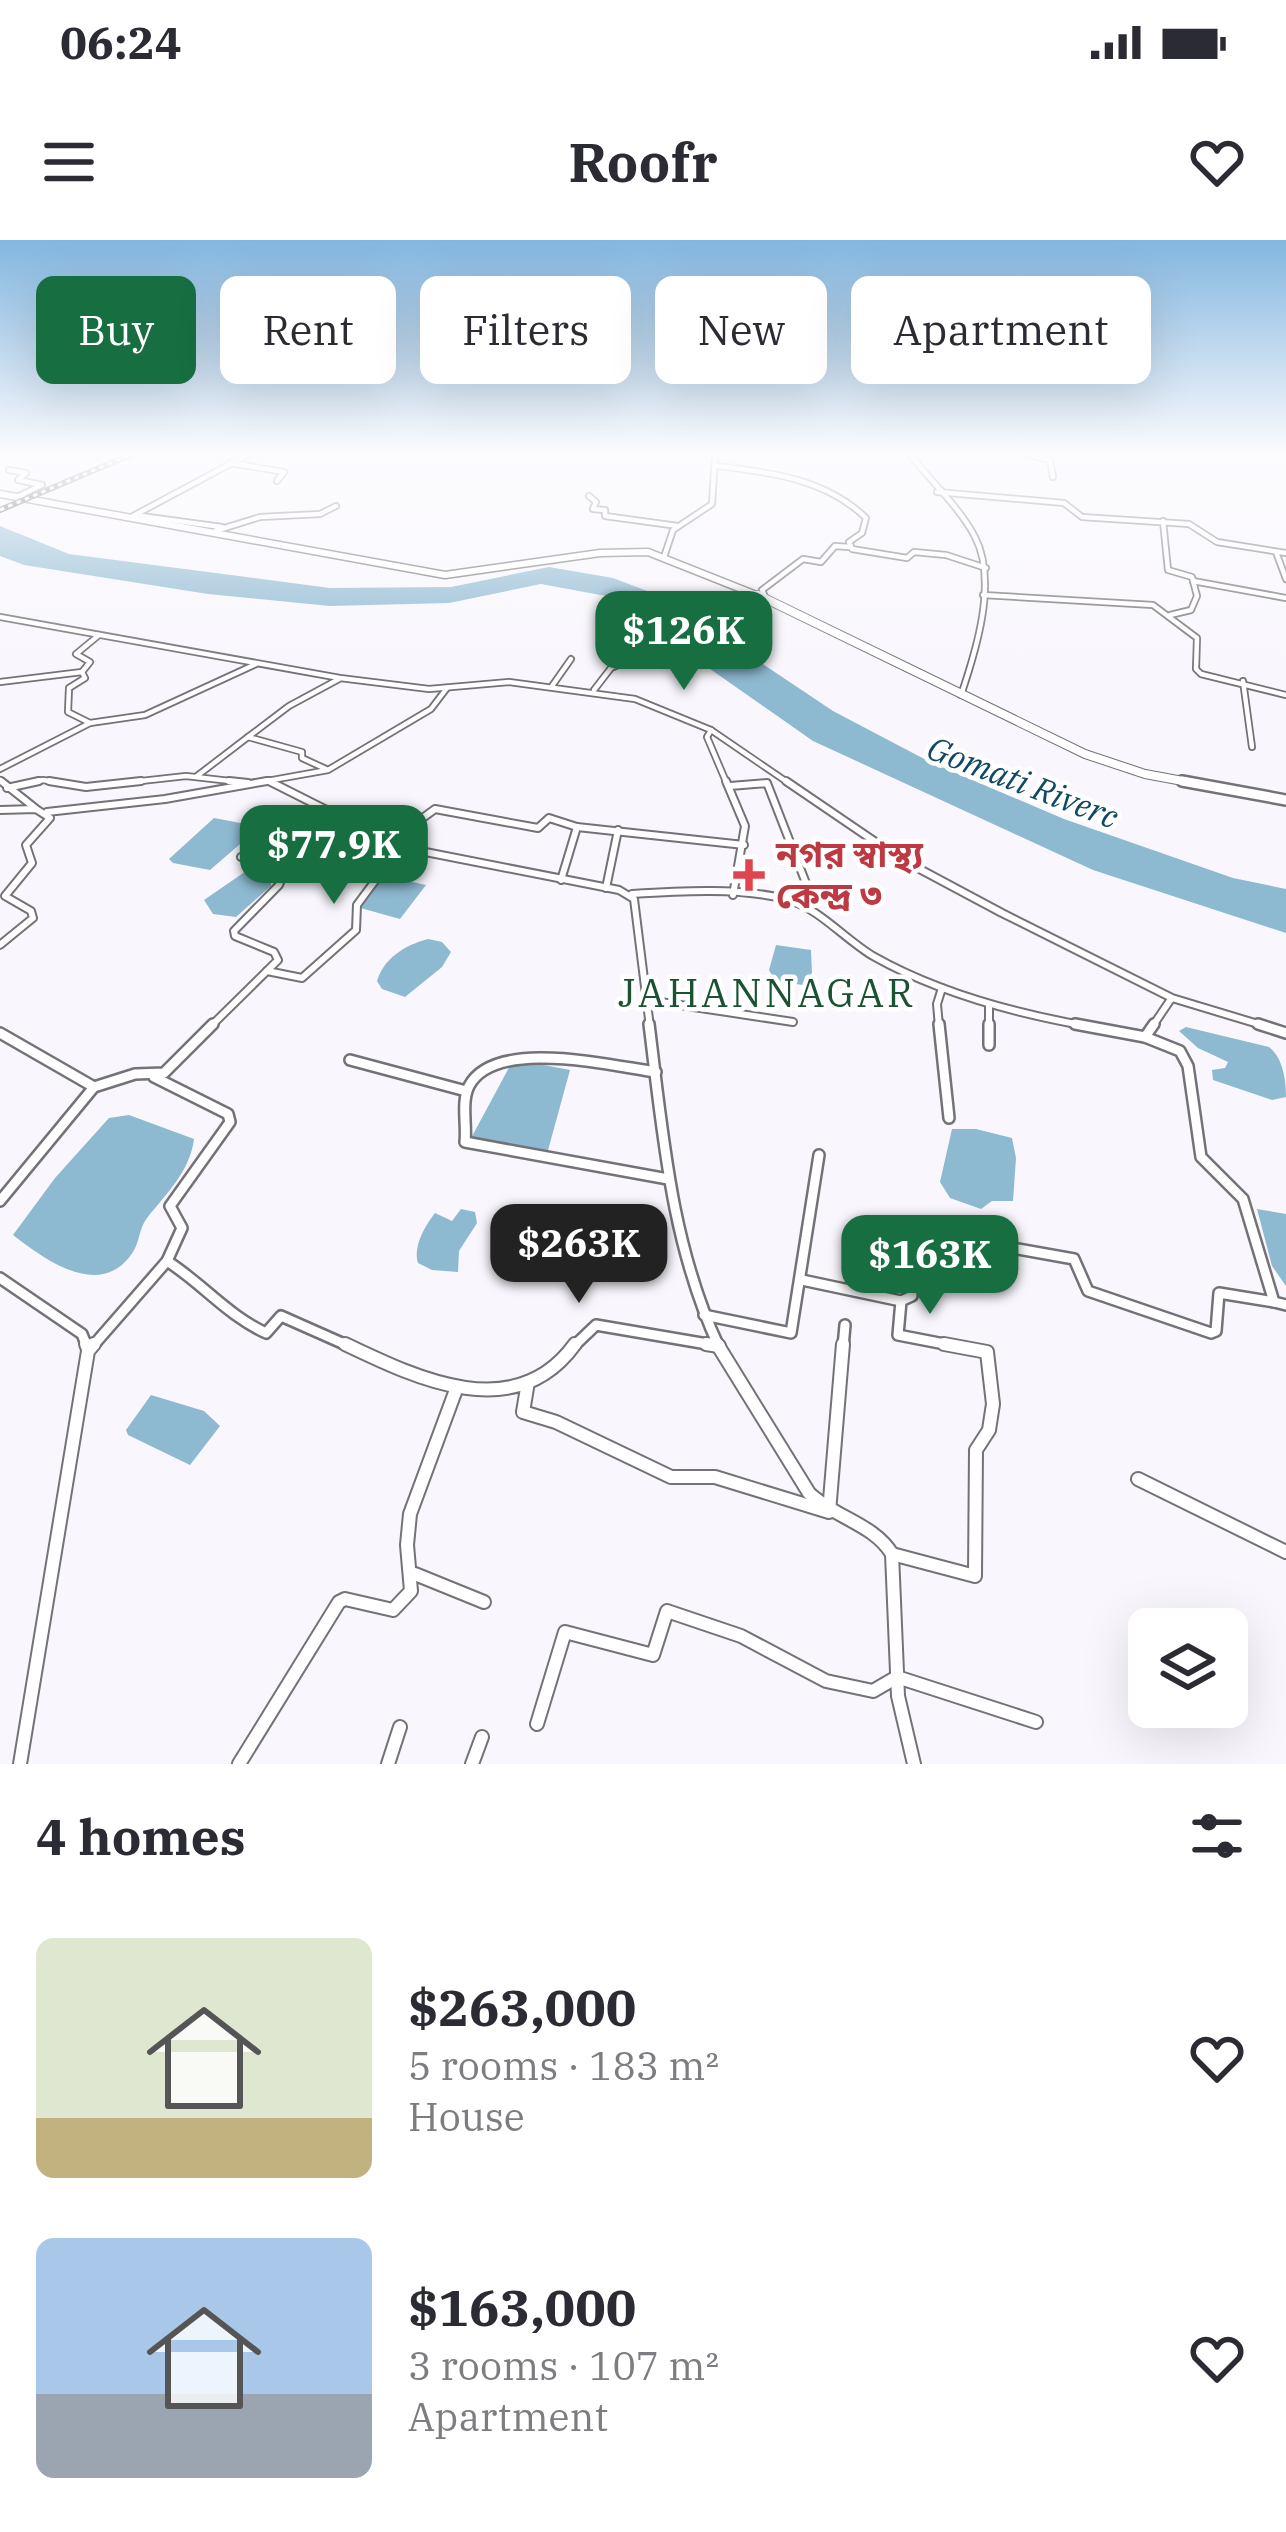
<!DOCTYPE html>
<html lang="en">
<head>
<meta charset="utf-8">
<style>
	:root { --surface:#fff; --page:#f2f2f3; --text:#2b2b33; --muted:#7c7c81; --accent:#176e41 }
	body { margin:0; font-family:"IBM Plex Serif","Noto Sans Bengali",serif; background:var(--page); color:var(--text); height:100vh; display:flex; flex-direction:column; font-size:45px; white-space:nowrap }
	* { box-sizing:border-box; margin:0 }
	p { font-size:39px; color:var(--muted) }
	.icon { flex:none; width:66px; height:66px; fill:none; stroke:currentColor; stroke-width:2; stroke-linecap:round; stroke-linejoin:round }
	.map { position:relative; height:1524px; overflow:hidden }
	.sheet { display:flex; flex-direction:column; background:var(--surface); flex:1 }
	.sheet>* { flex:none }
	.hud { position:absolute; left:36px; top:36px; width:1215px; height:108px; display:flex; gap:24px }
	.tools { position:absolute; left:1128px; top:1368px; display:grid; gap:24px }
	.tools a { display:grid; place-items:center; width:120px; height:120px; border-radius:18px; background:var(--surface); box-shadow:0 12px 48px #0002; font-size:60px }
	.price { position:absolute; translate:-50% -102px; padding:0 27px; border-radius:24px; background:var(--accent); color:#fff; font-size:39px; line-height:78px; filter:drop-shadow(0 3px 6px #0008) }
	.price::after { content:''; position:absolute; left:50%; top:72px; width:36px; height:27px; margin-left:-18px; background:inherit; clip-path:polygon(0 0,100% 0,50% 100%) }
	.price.current { background:#222; color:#fff }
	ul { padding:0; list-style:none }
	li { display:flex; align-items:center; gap:36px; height:300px; padding:0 36px }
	li span { display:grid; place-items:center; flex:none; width:336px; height:240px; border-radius:18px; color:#555 }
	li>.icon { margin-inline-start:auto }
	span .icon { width:144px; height:144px; fill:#fffc; stroke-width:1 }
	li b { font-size:51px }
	h2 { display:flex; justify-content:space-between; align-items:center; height:144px; padding:0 36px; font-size:51px }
	.chip { padding:0 42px; border-radius:18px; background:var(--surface); box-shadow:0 12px 48px #0002; font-size:42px; line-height:108px }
	.chip.current { background:var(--accent); color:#fff }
	.status { display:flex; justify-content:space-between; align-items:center; height:84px; padding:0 60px; background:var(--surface); direction:ltr }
	.status svg { height:33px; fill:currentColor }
	header { display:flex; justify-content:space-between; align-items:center; height:156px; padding:0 36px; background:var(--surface); font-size:54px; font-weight:800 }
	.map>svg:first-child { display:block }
	.water { fill:#8db9d1 }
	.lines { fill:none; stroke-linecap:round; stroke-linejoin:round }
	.minor-far3-casing { stroke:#747277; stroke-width:8 }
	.minor-far2-casing { stroke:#747277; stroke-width:10 }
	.minor-far1-casing { stroke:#747277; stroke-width:14 }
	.minor-casing { stroke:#747277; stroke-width:16 }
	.major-far2-casing { stroke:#747277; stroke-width:9 }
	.major-far1-casing { stroke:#747277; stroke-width:10 }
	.major-casing { stroke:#747277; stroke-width:14 }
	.minor-far3 { stroke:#fff; stroke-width:4.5 }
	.minor-far2 { stroke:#fff; stroke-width:6 }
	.minor-far1 { stroke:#fff; stroke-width:9 }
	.minor { stroke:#fff; stroke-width:12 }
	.major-far2 { stroke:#fff; stroke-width:6 }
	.major-far1 { stroke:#fff; stroke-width:8 }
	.major { stroke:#fff; stroke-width:9 }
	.rail-casing { stroke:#4d4c4e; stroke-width:6 }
	.rail { stroke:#fff; stroke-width:3; stroke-dasharray:4.5; stroke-linecap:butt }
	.health-dot { fill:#e0444e; stroke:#fff; stroke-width:4.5 }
	.labels { text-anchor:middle; stroke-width:9; stroke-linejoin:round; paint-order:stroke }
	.far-water-label { font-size:33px; font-style:italic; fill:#104963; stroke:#fff }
	.health-label { font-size:36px; font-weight:bold; fill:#be3a42; stroke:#fff; text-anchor:start }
	.neighbourhood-label { font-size:39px; letter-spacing:3px; fill:#1a5232; stroke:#fff }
</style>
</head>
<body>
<div class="status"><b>06:24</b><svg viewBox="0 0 49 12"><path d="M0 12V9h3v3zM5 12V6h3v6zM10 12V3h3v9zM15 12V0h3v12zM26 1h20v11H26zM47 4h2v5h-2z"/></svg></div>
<header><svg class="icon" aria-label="menu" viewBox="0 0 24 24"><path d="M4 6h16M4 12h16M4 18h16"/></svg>Roofr<svg class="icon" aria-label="heart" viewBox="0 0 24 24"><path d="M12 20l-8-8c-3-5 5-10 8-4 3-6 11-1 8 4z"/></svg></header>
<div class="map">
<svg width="1286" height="1524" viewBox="0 0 1286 1524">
	<rect width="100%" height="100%" fill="#f9f7fd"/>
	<g class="water">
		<path d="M0 286 69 314 330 348 451 347 549 327 613 338 663 357 833 471 930 522 1064 579 1233 638 1286 649V693L1093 630 813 501 606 356 541 344 449 363 330 366 208 354 24 325 0 316Z"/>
		<path d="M214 578 251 585 246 599 210 630 173 623 169 619Z"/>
		<path d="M249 629 271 635V646L236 677 213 674 204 660Z"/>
		<path d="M380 635 426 645 400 679 357 667Z"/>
		<path d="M428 699 442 702 451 712 442 727 405 757 382 749 377 741C384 718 405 705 428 699Z"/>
		<path d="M776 705 811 710 812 733 803 745 775 741 769 730Z"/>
		<path d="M1186 787 1269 807C1283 818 1286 840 1286 857L1272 860 1213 840 1212 830 1225 828 1228 822 1198 808 1179 791Z"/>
		<path d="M523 821 570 830 547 914 470 900 511 824Z"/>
		<path d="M129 875 194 899C190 931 167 953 147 978 139 988 140 1001 133 1012 101 1061 45 1020 13 995L55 938 109 878Z"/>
		<path d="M952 889H976L1012 898 1016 918 1013 961H992L981 969 950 958 940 942Z"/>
		<path d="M461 969 475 972 477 983 459 1011 458 1032 432 1030 418 1023C413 1006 425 986 435 973L452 981Z"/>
		<path d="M1257 969 1286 974V1046L1272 1026Z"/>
		<path d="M151 1155 204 1171 220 1186 190 1225 128 1195 126 1190Z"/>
	</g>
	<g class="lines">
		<defs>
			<g id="minor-far3">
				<path d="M910 215C931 241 960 268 975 297 998 341 976 411 961 455"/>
				<path d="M1029 215 1050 220 1053 237"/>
				<path d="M230 223 284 232 277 241"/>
				<path d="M717 226C770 232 826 239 866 278L862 293 849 302 852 309 907 318 914 312 946 315 986 328"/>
				<path d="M9 230 26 233 18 240 42 245 19 256"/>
				<path d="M937 252 1064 263 1082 277 1189 284 1217 302 1286 313"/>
				<path d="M589 256 596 262 593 269 605 270V276L678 286"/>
				<path d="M133 276 247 215"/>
				<path d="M141 276 222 287"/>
				<path d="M1163 281 1168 330 1192 337 1197 356 1191 370 1170 375"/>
				<path d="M215 291 260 277 320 274 336 266"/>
				<path d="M1276 312 1286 339"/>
				<path d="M664 317 673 290 712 264 715 215"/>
				<path d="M1193 341 1286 358"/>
				<path d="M983 355 1153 365 1197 398 1196 429 1201 434 1286 455"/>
				<path d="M766 359 762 350 803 319 821 322 835 306 849 307"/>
				<path d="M0 377 340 438 429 449 509 442 635 459 711 490 790 544"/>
				<path d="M1243 441 1252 507"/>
				<path d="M0 442 82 432"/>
				<path d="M552 446 571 419"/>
				<path d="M594 450 611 428 636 417 635 405"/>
				<path d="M90 483 145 475 256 424"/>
				<path d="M711 490 707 497 727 544"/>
				<path d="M0 529 90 483 68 472 69 448 85 438 82 432 90 422 76 414 99 395"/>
				<path d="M326 529 302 518V512L248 497 289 466 339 439"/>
				<path d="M197 536 248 497"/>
				<path d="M0 540 5 544"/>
				<path d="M269 541 275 544"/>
				<path d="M25 544 43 540 67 544"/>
				<path d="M114 544 186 536 248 543"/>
				<path d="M250 544 328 530 431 469 447 448"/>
				<path d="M756 544H767"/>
			</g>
			<g id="minor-far2">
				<path d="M1 541 35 568"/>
				<path d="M49 541 86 547 141 541"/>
				<path d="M229 541 248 543"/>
				<path d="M269 541 400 607 619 650 634 659 650 787"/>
				<path d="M726 541 745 586 733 655"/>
				<path d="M786 541 899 618 1002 673 1172 758 1268 787"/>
				<path d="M730 546 767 543 811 656 791 660"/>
				<path d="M7 548 39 541"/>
				<path d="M0 570 36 569 50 578 26 605 32 623 5 656 31 671 33 678 0 705"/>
				<path d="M47 572 165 559 267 541"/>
				<path d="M577 587 744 605"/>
				<path d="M275 628 297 602 335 577"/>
				<path d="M606 648 618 590"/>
				<path d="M632 654C678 651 744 647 789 660 818 668 846 700 873 716 940 754 1017 774 1092 787"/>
				<path d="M267 731 302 738 356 690 357 665 420 580 435 569 538 588 549 578 577 587 561 640"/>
				<path d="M647 760 793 782"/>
				<path d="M989 766V787"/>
				<path d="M210 787 278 720 274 712 235 696 234 691 279 645 284 632 241 617"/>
				<path d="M939 787 937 764 942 748"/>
				<path d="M1152 787 1171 759"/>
			</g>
			<g id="minor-far1">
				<path d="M649 784C663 895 671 1004 719 1107"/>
				<path d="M939 784 949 878"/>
				<path d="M989 784V805"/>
				<path d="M1075 784 1145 797 1180 811 1188 826 1201 917 1243 959 1274 1062 1286 1065"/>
				<path d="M1258 784 1286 793"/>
				<path d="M0 793 94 847"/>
				<path d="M1145 797 1154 784"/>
				<path d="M350 820 466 851"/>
				<path d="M656 832C612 826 495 797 469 846 461 862 467 885 465 902L668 939"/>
				<path d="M0 961 94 847 135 834 164 833 213 784"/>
				<path d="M167 1021C203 1044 227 1075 266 1093L281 1076 351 1107"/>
				<path d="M0 1038 82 1094 87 1107"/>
				<path d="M802 1040 901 1061"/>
				<path d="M704 1075 791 1093 819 915"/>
				<path d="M92 1107 167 1021 182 988 170 966 230 882 228 874 154 837"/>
				<path d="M573 1107 596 1085 719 1106"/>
				<path d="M843 1107 845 1085"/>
				<path d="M960 1107 898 1095 901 1061 912 1056 913 997 957 998 1074 1019 1088 1051 1211 1093 1216 1091 1219 1053 1274 1062"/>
			</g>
			<g id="minor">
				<path d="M86 1104 88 1109"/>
				<path d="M345 1104C418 1139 516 1186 575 1104"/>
				<path d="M706 1104 719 1106"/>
				<path d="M717 1104 809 1253C835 1278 874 1284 892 1314L898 1456 914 1524"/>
				<path d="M528 1142 523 1172 556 1182 671 1237H715L829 1272 843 1104"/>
				<path d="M1138 1239 1286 1312"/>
				<path d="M892 1314 975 1336 976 1210 989 1190 993 1164 987 1112 944 1104"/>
				<path d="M415 1334 484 1362"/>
				<path d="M537 1484 565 1392 653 1415 667 1371 741 1396 826 1441 873 1451 897 1437 1036 1482"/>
				<path d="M20 1524 88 1111 94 1104"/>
				<path d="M239 1524 339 1362 345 1359 393 1370 411 1351 407 1305 410 1274 457 1147"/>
				<path d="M388 1524 400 1487"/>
				<path d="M472 1524 482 1497"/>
			</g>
			<path id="major-far2" d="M0 254 445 335 600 313 648 312 764 358"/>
			<path id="major-far1" d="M758 355 1085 514 1145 534 1199 544"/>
			<path id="major" d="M1182 541 1286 560"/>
		</defs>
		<use href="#minor-far3" class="minor-far3-casing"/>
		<use href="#minor-far2" class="minor-far2-casing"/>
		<use href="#minor-far1" class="minor-far1-casing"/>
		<use href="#minor" class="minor-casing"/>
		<use href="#major-far2" class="major-far2-casing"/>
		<use href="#major-far1" class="major-far1-casing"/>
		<use href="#major" class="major-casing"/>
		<use href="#minor-far3" class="minor-far3"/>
		<use href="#minor-far2" class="minor-far2"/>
		<use href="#minor-far1" class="minor-far1"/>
		<use href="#minor" class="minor"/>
		<use href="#major-far2" class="major-far2"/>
		<use href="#major-far1" class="major-far1"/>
		<use href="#major" class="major"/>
		<defs>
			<path id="rail" d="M0 270 130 215"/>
		</defs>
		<use href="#rail" class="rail-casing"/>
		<use href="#rail" class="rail"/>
	</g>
	<linearGradient id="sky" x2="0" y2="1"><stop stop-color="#83b6df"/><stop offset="0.5" stop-color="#fcfbfe"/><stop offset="1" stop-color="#fcfbfe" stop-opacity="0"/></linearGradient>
	<rect width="1286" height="428" fill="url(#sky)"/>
	<path class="health-dot" d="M743 617h12v12h12v12h-12v12h-12v-12h-12v-12h12z"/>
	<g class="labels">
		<g class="far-water-label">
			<text transform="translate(1023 542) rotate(21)" y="12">Gomati Riverc</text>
		</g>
		<g class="health-label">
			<text x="776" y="627">নগর স্বাস্থ্য<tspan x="776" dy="41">কেন্দ্র ৩</tspan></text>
		</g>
		<g class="neighbourhood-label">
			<text x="767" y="767">JAHANNAGAR</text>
		</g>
	</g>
</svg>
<div class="tools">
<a><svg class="icon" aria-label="layers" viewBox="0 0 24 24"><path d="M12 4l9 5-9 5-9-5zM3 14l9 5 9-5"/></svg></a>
</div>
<b class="price" style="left:684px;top:453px">$126K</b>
<b class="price" style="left:334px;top:667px">$77.9K</b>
<b class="price current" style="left:579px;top:1066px">$263K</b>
<b class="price" style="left:930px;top:1077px">$163K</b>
<div class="hud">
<a class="chip current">Buy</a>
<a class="chip">Rent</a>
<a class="chip">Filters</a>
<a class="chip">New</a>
<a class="chip">Apartment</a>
</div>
</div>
<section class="sheet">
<h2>4 homes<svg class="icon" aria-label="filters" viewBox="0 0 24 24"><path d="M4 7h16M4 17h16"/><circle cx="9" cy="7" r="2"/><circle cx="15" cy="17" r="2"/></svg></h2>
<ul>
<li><span style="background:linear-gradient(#dfe7d0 75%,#c2b280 0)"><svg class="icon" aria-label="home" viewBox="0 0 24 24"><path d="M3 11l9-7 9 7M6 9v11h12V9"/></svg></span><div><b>$263,000</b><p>5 rooms · 183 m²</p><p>House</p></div><svg class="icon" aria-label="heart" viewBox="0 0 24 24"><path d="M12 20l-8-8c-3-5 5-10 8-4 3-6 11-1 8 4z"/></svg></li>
<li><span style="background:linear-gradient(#a9c7e8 65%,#9aa5b1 0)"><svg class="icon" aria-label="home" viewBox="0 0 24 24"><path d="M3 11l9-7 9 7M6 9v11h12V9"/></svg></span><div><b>$163,000</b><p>3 rooms · 107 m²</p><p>Apartment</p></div><svg class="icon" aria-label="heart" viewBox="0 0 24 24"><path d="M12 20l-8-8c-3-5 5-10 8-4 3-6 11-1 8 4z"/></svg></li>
</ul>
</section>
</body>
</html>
